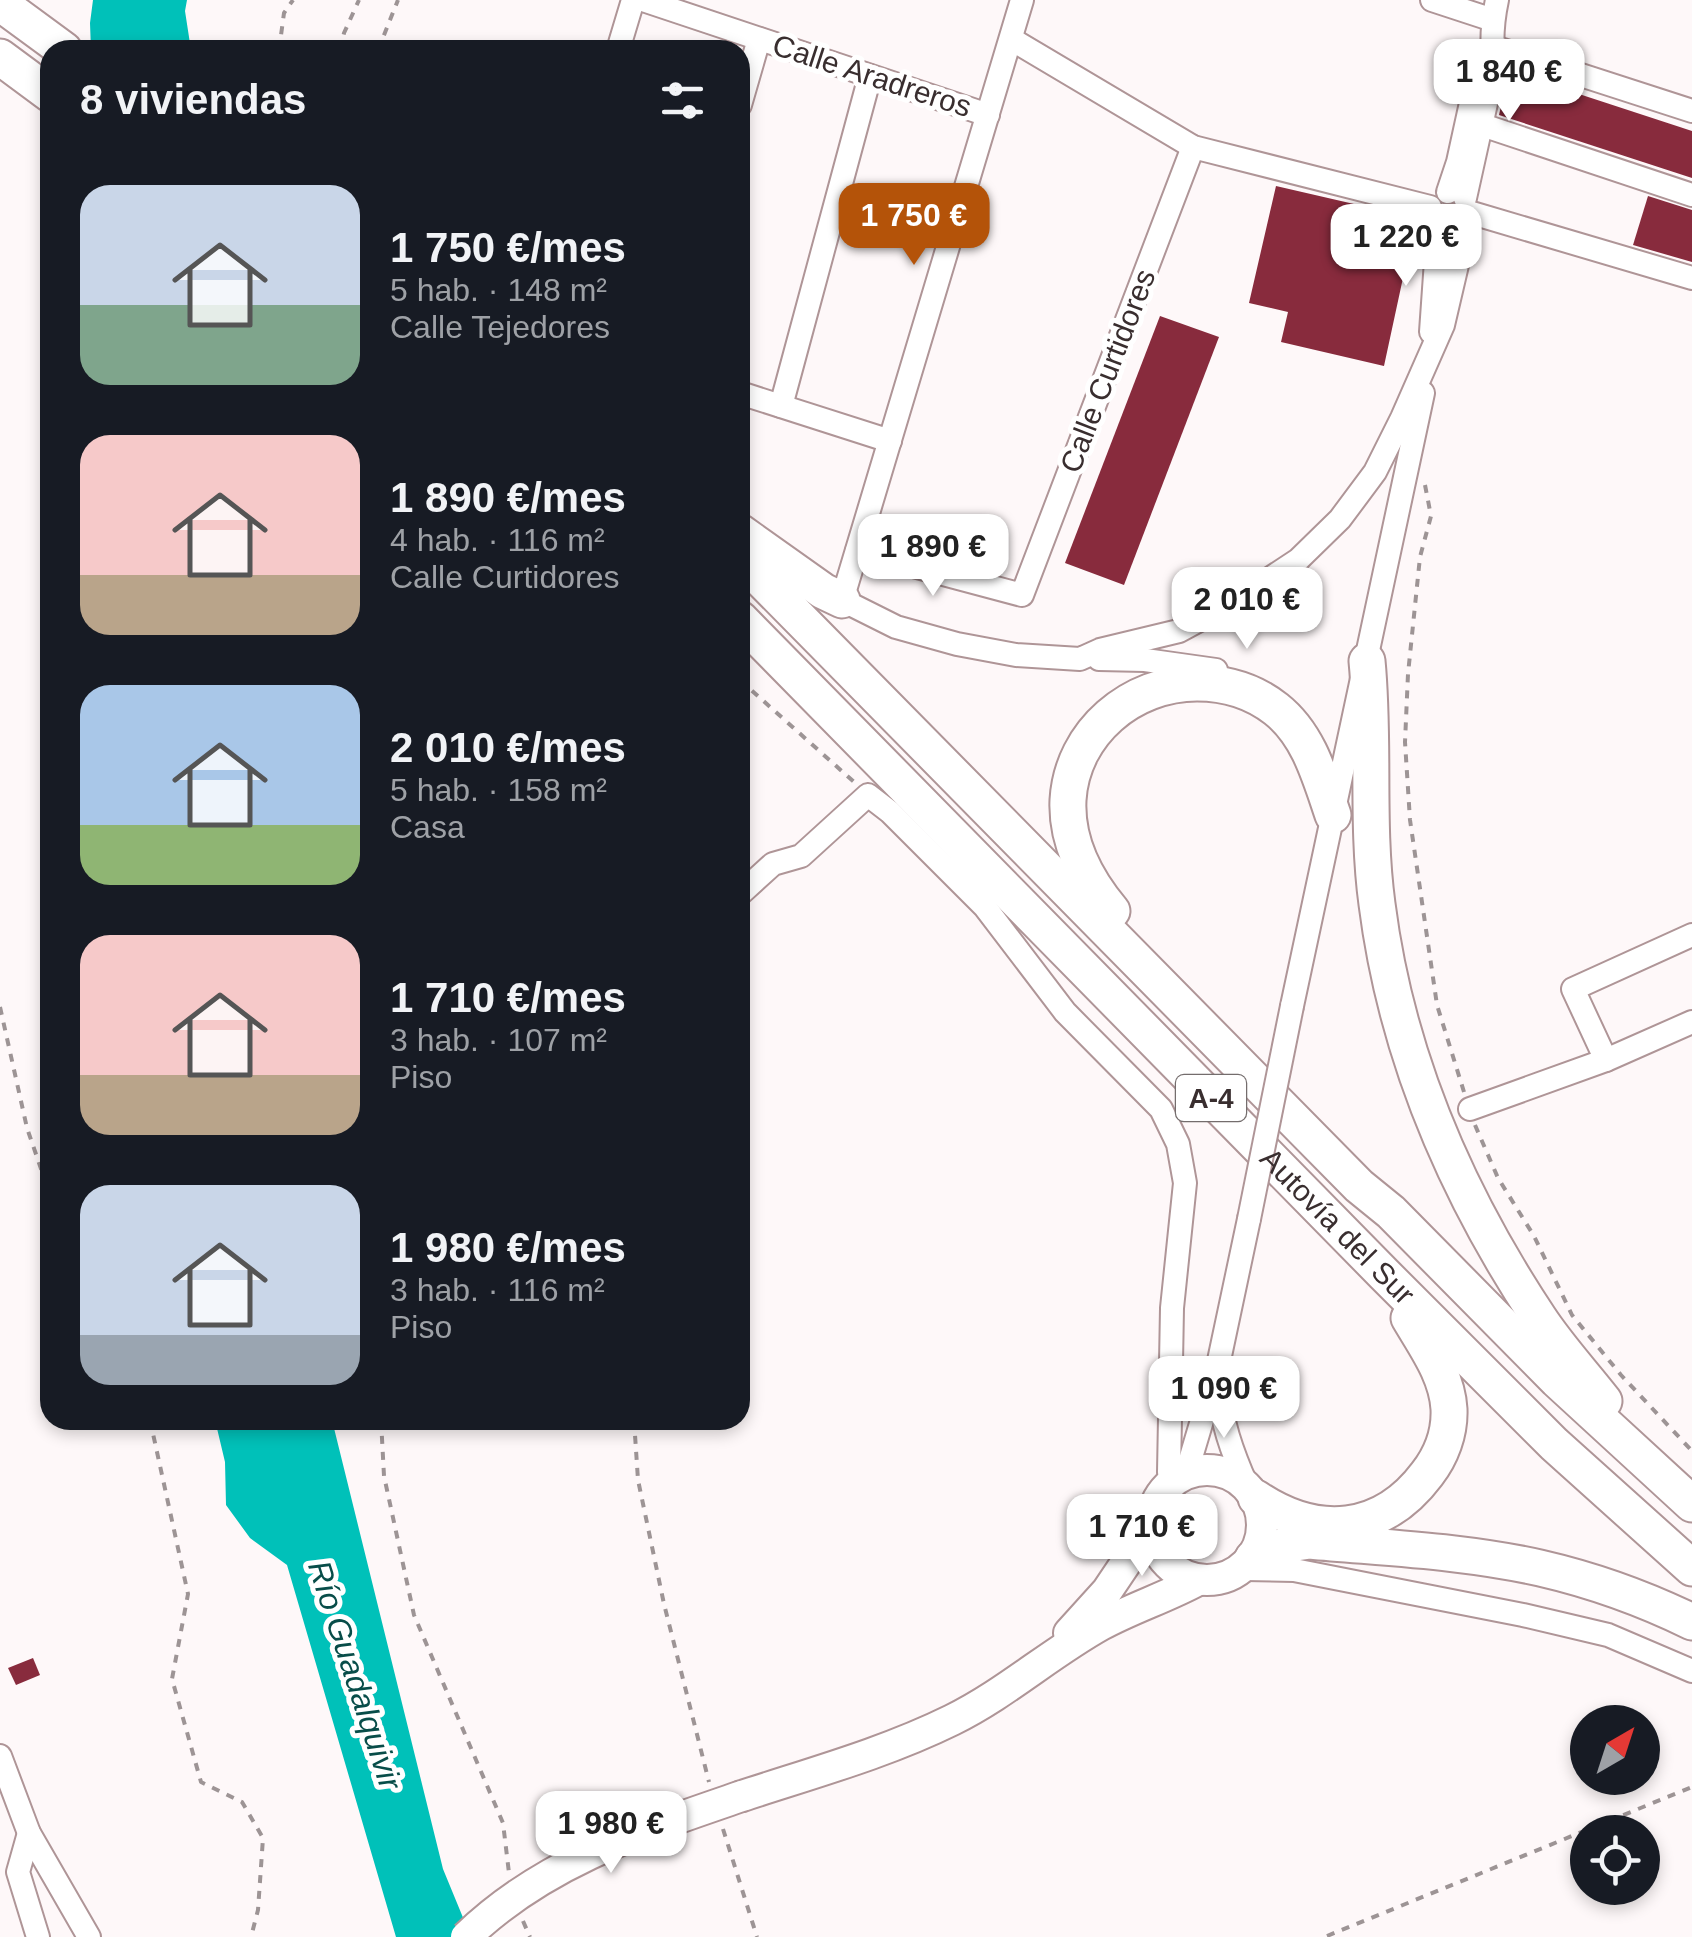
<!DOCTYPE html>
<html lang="es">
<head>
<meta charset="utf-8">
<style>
	:root { --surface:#171b24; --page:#20242c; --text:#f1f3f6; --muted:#9ea1a6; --accent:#b45309 }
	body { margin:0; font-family:Arial,sans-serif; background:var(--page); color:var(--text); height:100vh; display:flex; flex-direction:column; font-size:38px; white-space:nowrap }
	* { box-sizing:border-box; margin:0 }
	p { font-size:32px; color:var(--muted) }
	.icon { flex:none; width:55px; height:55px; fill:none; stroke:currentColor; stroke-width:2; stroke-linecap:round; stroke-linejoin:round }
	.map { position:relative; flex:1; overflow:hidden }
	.sheet { position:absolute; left:40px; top:40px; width:710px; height:1390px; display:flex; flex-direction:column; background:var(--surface); border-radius:30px; box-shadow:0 5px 15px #0003 }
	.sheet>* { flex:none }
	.needle { width:65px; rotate:39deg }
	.controls { position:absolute; left:1570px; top:1705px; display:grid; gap:20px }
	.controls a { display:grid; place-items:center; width:90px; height:90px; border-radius:50%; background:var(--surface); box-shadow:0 5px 15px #0003; font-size:50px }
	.price { position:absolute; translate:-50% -85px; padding:0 22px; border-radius:20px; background:#fff; color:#222; font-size:32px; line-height:65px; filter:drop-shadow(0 2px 5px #0008) }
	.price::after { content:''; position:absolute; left:50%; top:60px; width:30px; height:22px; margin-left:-15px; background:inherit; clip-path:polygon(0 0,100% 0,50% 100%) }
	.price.on { background:var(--accent); color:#fff }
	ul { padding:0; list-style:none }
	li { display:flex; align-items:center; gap:30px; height:250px; padding:0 40px }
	li span { display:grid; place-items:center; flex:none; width:280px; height:200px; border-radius:30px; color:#555 }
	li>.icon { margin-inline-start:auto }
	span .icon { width:120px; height:120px; fill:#fffc; stroke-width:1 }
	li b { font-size:42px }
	h2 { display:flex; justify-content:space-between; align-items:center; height:120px; padding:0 40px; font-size:42px }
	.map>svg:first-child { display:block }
	.water { fill:#00c1b9 }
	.building { fill:#882b3d }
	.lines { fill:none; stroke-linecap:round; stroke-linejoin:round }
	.minor-casing { stroke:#af9597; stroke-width:26 }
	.major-casing { stroke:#af9597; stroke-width:34 }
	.highway-casing { stroke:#af9597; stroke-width:39 }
	.path { stroke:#9d9495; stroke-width:4; stroke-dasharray:8 8; stroke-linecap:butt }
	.minor { stroke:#fff; stroke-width:22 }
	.major { stroke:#fff; stroke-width:30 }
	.highway { stroke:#fff; stroke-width:35 }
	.minor-bridge-casing { stroke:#af9597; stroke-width:26; stroke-linecap:butt }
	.major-bridge-casing { stroke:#af9597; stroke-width:34; stroke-linecap:butt }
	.minor-bridge { stroke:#fff; stroke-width:22 }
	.major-bridge { stroke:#fff; stroke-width:30 }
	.labels { text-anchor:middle; stroke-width:10; stroke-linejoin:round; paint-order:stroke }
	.shield { fill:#fff; stroke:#746d6d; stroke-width:2.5 }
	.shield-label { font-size:28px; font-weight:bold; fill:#392e2f }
	.street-label { font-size:30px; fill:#392e2f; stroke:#fff }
	.water-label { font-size:32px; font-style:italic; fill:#084d49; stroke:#fff }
</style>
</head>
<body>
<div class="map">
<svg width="1692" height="1937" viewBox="0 0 1692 1937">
	<rect width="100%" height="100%" fill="#fef8f9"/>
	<g class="water">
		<path d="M93 0H187L185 11 191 50H91L90 23Z"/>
		<path d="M215 1420H332L443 1869 471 1937H396L287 1565 250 1538 226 1505 225 1462Z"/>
	</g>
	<g class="building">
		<path d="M1509 71 1692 131V178L1499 115Z"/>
		<path d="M1276 186 1354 204 1353 209 1400 219 1395 246 1409 250 1384 366 1281 342 1288 312 1249 303Z"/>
		<path d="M1648 196 1692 210V262L1633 245Z"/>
		<path d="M1160 316 1219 337 1124 585 1065 563Z"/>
		<path d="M33 1658 40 1675 16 1685 8 1668Z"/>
	</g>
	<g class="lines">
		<defs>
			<g id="minor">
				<path d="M643 0 988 115"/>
				<path d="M1022 0 842 600 896 627 957 644 1016 655 1080 659 1100 650 1179 631 1242 597 1298 560 1340 519 1375 472 1402 418 1443 325 1461 248V233"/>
				<path d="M1432 0 1493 20"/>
				<path d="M1011 39 1193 147 1430 207"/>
				<path d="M1491 46 1692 111"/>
				<path d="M618 50 633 0"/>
				<path d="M740 105 759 39"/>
				<path d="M1482 125 1692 195"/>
				<path d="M1448 192 1458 162 1476 80"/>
				<path d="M1465 198 1494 67C1491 44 1492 23 1497 0"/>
				<path d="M1472 213 1692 278"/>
				<path d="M1431 332 1438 232"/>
				<path d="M740 393 890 441"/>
				<path d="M781 406 870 76"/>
				<path d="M857 551 1022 595 1193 147"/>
				<path d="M1099 659 1145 660 1216 670"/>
				<path d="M740 894 773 864 801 856 868 795 890 812 985 907 1065 1012 1161 1109 1178 1144 1185 1183 1172 1308 1169 1472 1172 1482"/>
				<path d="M1292 1006 1423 393"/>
				<path d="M1606 1060 1573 989 1692 935"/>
				<path d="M1470 1109 1606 1060 1692 1022"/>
				<path d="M1218 1384C1221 1421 1232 1452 1247 1486"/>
				<path d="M1186 1474 1217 1370 1249 1219"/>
				<path d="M1245 1569 1294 1570 1523 1615 1608 1635 1692 1671"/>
				<path d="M0 1756 29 1833 89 1937"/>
				<path d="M29 1833 18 1872 38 1937"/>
			</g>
			<g id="major">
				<circle cx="1207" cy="1525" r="55"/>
				<path d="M1069 1633 1107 1591 1152 1524"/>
				<path d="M742 1796C812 1773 885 1753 952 1720 1005 1694 1049 1654 1101 1625 1132 1608 1167 1597 1198 1580"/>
			</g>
			<g id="highway">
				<path d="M0 3 64 50"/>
				<path d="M0 57 50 94"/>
				<path d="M740 532 823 591 842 600"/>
				<path d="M740 558 1359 1186 1391 1212 1557 1380 1692 1504"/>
				<path id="s1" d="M740 619 1384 1274 1554 1444 1692 1568"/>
				<path d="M1367 661C1375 742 1366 823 1377 904 1396 1053 1456 1193 1539 1318 1558 1347 1583 1374 1604 1401"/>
				<path d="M1112 911C1086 880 1066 841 1068 800 1072 732 1132 683 1197 683 1225 683 1253 691 1276 709 1309 735 1320 777 1333 815"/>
				<path d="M1256 1498C1317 1539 1382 1534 1427 1474 1441 1456 1450 1433 1449 1409 1447 1375 1426 1347 1409 1318"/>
				<path d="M1253 1558 1289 1544 1310 1541C1386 1548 1465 1551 1540 1568 1592 1580 1643 1598 1692 1622"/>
			</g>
		</defs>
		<use href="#minor" class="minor-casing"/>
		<use href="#major" class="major-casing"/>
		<use href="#highway" class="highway-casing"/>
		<g class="path">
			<path d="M279 50 284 13 293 0"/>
			<path d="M340 50 344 33 359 0"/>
			<path d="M378 50 398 0"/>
			<path d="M1425 485 1431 516 1420 557 1408 674 1405 742 1410 820 1437 1005 1464 1092"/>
			<path d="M740 680 854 782"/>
			<path d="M0 1007 27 1128 50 1195"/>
			<path d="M1475 1125 1498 1178 1534 1236 1572 1315 1621 1375 1692 1451"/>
			<path d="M150 1420 188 1594 172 1679 201 1782 242 1802 263 1838 258 1910 251 1937"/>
			<path d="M381 1420 384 1476 414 1615 503 1823 509 1873"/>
			<path d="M634 1420 638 1480 664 1604 709 1782"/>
			<path d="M723 1829 757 1937"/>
			<path d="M523 1921 530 1937"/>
			<path d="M1327 1936 1692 1787"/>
		</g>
		<use href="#minor" class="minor"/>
		<use href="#major" class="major"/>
		<use href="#highway" class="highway"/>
		<defs>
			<path id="minor-bridge" d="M1249 1219 1292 1006"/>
			<path id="major-bridge" d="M466 1937C543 1862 643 1830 742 1796"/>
		</defs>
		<use href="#minor-bridge" class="minor-bridge-casing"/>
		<use href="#major-bridge" class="major-bridge-casing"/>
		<use href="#minor-bridge" class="minor-bridge"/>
		<use href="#major-bridge" class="major-bridge"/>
	</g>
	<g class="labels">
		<rect class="shield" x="1176" y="1075" width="70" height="46" rx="8"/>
		<g class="shield-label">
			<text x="1211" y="1108">A-4</text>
		</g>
		<g class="street-label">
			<text transform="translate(872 76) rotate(18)" y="10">Calle Aradreros</text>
			<text transform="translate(1108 371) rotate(-69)" y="10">Calle Curtidores</text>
			<text dy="10" stroke="none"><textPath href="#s1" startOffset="852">Autovía del Sur</textPath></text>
		</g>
		<g class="water-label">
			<text transform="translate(355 1675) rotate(72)" y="11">Río Guadalquivir</text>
		</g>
	</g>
</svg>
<div class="controls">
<a><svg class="needle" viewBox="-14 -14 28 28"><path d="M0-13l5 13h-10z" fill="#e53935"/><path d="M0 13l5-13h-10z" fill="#9ea1a6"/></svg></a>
<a><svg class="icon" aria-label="locate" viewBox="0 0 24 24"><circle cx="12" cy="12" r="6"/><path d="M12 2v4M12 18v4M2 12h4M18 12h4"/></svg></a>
</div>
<b class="price" style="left:1509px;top:124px">1 840 €</b>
<b class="price on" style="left:914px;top:268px">1 750 €</b>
<b class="price" style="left:1406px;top:289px">1 220 €</b>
<b class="price" style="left:933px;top:599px">1 890 €</b>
<b class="price" style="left:1247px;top:652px">2 010 €</b>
<b class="price" style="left:1224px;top:1441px">1 090 €</b>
<b class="price" style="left:1142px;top:1579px">1 710 €</b>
<b class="price" style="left:611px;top:1876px">1 980 €</b>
<section class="sheet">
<h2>8 viviendas<svg class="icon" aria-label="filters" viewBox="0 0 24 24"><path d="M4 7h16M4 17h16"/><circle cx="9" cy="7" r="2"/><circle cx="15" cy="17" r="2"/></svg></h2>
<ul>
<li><span style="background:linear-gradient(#c9d6e8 60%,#7fa58c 0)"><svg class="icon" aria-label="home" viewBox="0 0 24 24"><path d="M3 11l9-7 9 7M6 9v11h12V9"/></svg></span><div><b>1 750 €/mes</b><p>5 hab. · 148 m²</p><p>Calle Tejedores</p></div></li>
<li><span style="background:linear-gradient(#f6c9c9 70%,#b9a48a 0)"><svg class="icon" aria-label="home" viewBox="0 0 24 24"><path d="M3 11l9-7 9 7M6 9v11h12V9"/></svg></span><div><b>1 890 €/mes</b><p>4 hab. · 116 m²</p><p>Calle Curtidores</p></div></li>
<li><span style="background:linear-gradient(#a9c7e8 70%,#8fb573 0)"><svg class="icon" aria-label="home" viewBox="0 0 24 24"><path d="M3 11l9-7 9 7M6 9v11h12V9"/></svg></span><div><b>2 010 €/mes</b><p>5 hab. · 158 m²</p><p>Casa</p></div></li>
<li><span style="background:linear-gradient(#f6c9c9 70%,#b9a48a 0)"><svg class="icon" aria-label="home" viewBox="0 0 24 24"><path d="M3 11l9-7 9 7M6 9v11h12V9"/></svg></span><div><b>1 710 €/mes</b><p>3 hab. · 107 m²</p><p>Piso</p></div></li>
<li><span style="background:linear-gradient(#c9d6e8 75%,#9aa5b1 0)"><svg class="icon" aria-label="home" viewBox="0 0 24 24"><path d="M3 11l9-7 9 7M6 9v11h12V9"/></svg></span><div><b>1 980 €/mes</b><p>3 hab. · 116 m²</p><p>Piso</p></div></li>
</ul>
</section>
</div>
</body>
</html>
